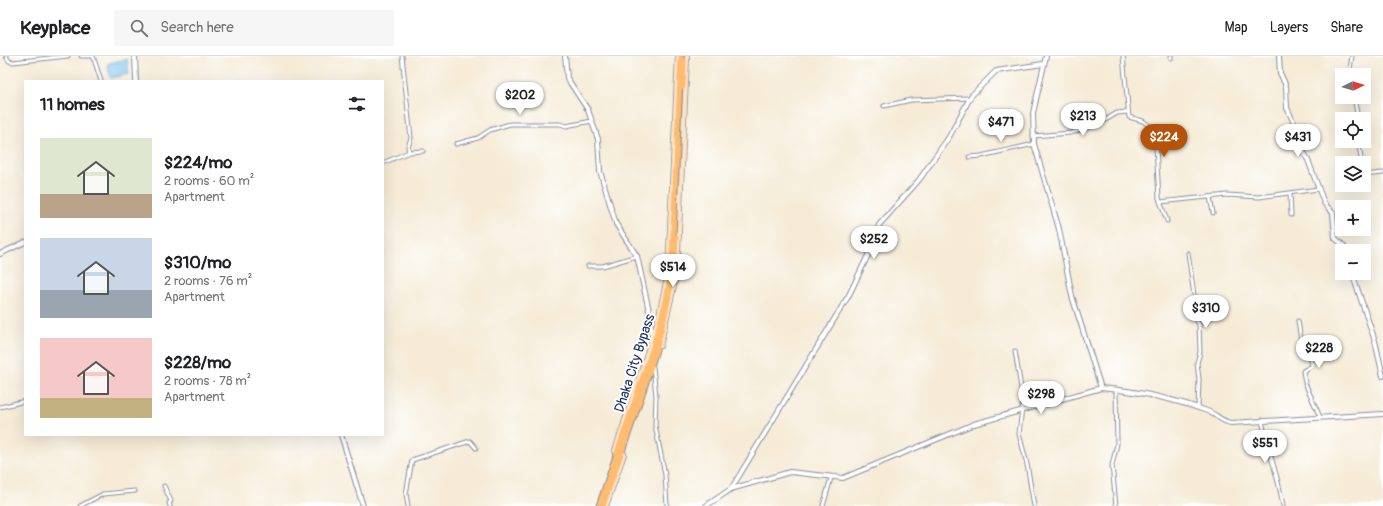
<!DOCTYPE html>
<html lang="en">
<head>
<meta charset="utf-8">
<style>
	:root { --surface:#fff; --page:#f6f6f6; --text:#202124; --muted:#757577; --line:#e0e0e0; --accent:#b45309 }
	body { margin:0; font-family:Pangolin,sans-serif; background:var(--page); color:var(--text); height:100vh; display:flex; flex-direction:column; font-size:15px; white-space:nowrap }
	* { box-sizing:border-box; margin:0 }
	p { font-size:13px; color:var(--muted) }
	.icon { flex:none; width:22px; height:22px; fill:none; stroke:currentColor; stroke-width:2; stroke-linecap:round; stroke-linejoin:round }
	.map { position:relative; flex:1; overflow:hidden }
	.side { position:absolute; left:24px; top:24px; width:360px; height:356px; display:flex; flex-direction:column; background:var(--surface); border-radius:0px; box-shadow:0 4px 16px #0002 }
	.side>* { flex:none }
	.needle { width:26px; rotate:85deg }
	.buttons { position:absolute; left:1335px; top:12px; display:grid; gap:8px }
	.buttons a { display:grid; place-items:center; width:36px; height:36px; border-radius:0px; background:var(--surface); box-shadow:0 4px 16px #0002; font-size:20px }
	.price { position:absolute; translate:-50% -34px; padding:0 9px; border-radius:14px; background:#fff; color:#222; font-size:13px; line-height:26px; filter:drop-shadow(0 1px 2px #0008) }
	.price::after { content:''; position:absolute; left:50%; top:24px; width:12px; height:9px; margin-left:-6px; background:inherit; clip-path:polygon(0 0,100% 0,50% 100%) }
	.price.current { background:var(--accent); color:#fff }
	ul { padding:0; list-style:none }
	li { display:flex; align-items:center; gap:12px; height:100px; padding:0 16px }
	li span { display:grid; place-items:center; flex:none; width:112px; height:80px; border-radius:0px; color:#555 }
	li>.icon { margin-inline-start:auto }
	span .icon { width:48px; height:48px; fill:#fffc; stroke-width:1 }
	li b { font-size:17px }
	h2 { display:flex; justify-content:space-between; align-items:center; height:48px; padding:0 16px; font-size:17px }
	header { display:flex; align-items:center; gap:24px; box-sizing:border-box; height:56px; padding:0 20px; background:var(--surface); border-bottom:1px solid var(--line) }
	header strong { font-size:19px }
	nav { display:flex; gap:22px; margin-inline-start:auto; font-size:14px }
	.search { width:280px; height:36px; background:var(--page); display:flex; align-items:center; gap:10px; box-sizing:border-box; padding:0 14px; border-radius:0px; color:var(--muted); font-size:15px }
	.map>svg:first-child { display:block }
	.water { fill:#6dbce8; stroke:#4476a3 }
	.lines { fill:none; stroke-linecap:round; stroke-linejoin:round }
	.minor-casing { stroke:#888d9a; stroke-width:5 }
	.tertiary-casing { stroke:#888d9a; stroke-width:6 }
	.secondary-casing { stroke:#888d9a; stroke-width:6 }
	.trunk-casing { stroke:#888d9a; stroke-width:7 }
	.minor { stroke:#fff; stroke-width:3 }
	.tertiary { stroke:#fff; stroke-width:4 }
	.secondary { stroke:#fee4c5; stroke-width:4.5 }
	.trunk { stroke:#fdbc6f; stroke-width:5 }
	.labels { text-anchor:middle; stroke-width:4; stroke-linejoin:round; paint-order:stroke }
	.street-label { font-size:14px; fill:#1b2f5e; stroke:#fff }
</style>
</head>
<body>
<header>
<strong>Keyplace</strong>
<div class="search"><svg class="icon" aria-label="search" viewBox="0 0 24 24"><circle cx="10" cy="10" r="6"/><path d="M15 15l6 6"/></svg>Search here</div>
<nav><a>Map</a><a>Layers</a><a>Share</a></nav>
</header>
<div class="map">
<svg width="1383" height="450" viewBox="0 0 1383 450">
	<rect width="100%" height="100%" fill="#fff"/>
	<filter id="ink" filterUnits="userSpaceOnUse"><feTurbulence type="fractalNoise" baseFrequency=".025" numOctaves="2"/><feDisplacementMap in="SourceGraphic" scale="8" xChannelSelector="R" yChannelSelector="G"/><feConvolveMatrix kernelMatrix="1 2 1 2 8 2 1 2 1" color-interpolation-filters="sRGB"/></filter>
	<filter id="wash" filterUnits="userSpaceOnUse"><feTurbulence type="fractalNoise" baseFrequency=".012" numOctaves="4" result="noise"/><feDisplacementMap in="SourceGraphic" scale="16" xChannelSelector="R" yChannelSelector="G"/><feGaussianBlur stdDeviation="0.9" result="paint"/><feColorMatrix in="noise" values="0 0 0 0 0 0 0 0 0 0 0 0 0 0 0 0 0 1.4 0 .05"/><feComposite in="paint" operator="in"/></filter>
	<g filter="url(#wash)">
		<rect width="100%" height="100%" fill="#f5ebd6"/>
		<path class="water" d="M127 3 129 18 111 22 107 9 109 7Z"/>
	</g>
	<g filter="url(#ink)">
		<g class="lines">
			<defs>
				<g id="minor">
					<path d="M6 0 9 5 13 6 68 0"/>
					<path d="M81 0H91"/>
					<path d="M93 0 101 25"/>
					<path d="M402 0 411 82 408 91 409 96"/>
					<path d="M1123 0 1129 61 1143 65 1155 74 1159 142 1167 165"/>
					<path d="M1171 0V2"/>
					<path d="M1349 19 1352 0"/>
					<path d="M1354 41 1358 63"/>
					<path d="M884 50 911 44 969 42"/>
					<path d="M1033 80 1071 77 1099 68 1117 57 1128 56"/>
					<path d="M1358 85 1362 107"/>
					<path d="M456 88 478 82 490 74 510 68H560L566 70 592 65"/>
					<path d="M969 101 981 100 1034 88"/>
					<path d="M383 107 409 96 423 95"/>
					<path d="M1364 119 1383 117"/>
					<path d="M1290 138 1291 159"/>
					<path d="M1210 141 1213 157"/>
					<path d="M1160 146 1227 139 1259 141 1318 133"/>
					<path d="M1188 197 1194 239 1198 247 1196 264 1199 268 1200 296 1197 307 1199 323 1198 352"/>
					<path d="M588 210H603L637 200"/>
					<path d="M1298 265 1301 284 1310 299 1312 310 1303 315 1305 327 1320 361"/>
					<path d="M1015 295 1023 344 1019 378 1027 408 1034 450"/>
					<path d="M653 311 656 340 655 369 665 419 667 450"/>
					<path d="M1116 333 1117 388 1112 409 1116 450"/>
					<path d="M0 351 25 345"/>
					<path d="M1262 364C1267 393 1279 421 1283 450"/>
					<path d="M164 430 171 445 169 447 170 450"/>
					<path d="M80 450 103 438 135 435"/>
					<path d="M408 450 406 438 412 404 470 385 476 392"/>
					<path d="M823 450 831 422"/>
				</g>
				<g id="tertiary">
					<path d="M135 0 136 25"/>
					<path d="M565 0 567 22 588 54 598 83 600 115 616 168 637 200 649 255 652 282"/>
					<path d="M1046 0 1033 57 1034 88 1059 173 1072 240 1101 332"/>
					<path d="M1279 0 1280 17 1286 30 1287 52 1294 67 1296 82 1308 104 1324 147 1333 157 1335 182 1344 190 1346 195"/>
					<path d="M0 198 25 186"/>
					<path d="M1352 217 1375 285 1383 320"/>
					<path d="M341 379 363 450"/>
					<path d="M731 433 849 239 870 195 879 169 919 124 949 81 971 40 996 15 1043 8"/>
					<path d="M706 450 731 433 790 416 843 422 974 368 1101 332C1136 335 1174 343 1207 355 1216 358 1222 366 1231 367L1383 358"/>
				</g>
				<g id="secondary">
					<path d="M660 290 677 217 687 0"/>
					<path d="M615 395 658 264 668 217 678 0"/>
					<path d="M606 450 624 398"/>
				</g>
				<g id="trunk">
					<path d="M683 31 684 5"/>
					<path d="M599 450 653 291 666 245 671 217 673 179 681 0"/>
					<path d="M603 450C632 362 672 274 676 181"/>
				</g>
			</defs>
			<use href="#minor" class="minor-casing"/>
			<use href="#tertiary" class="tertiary-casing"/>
			<use href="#secondary" class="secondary-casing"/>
			<use href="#trunk" class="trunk-casing"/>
			<use href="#minor" class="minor"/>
			<use href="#tertiary" class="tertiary"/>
			<use href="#secondary" class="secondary"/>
			<use href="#trunk" class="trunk"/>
		</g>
	</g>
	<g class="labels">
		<g class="street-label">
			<text transform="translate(634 307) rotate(-72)" y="5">Dhaka City Bypass</text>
		</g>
	</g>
</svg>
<div class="buttons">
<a><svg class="needle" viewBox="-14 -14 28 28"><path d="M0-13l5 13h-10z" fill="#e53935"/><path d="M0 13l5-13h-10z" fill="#757577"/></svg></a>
<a><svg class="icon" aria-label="locate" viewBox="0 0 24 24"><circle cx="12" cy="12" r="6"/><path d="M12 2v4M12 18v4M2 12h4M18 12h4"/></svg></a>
<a><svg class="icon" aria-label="layers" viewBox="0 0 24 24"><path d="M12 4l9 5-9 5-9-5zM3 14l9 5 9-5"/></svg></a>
<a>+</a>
<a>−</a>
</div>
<b class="price" style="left:520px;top:60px">$202</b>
<b class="price" style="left:1083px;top:81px">$213</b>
<b class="price" style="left:1001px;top:87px">$471</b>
<b class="price current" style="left:1164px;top:102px">$224</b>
<b class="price" style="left:1298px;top:102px">$431</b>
<b class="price" style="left:874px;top:204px">$252</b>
<b class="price" style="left:673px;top:232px">$514</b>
<b class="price" style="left:1206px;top:273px">$310</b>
<b class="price" style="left:1319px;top:313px">$228</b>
<b class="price" style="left:1041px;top:359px">$298</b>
<b class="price" style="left:1265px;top:408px">$551</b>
<section class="side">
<h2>11 homes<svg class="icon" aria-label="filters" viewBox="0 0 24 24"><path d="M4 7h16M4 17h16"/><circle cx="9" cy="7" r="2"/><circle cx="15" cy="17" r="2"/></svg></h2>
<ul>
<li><span style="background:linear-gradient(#dfe7d0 70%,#b9a48a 0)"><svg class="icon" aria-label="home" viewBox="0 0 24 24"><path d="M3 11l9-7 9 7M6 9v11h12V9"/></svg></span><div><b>$224/mo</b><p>2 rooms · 60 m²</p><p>Apartment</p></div></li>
<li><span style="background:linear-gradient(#c9d6e8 65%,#9aa5b1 0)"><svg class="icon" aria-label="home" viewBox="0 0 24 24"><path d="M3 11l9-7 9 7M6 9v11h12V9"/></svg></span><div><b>$310/mo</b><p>2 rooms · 76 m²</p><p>Apartment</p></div></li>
<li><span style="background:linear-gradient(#f6c9c9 75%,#c2b280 0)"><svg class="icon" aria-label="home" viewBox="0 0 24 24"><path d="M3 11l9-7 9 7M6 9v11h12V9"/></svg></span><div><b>$228/mo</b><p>2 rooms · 78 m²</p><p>Apartment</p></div></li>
</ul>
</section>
</div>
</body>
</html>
